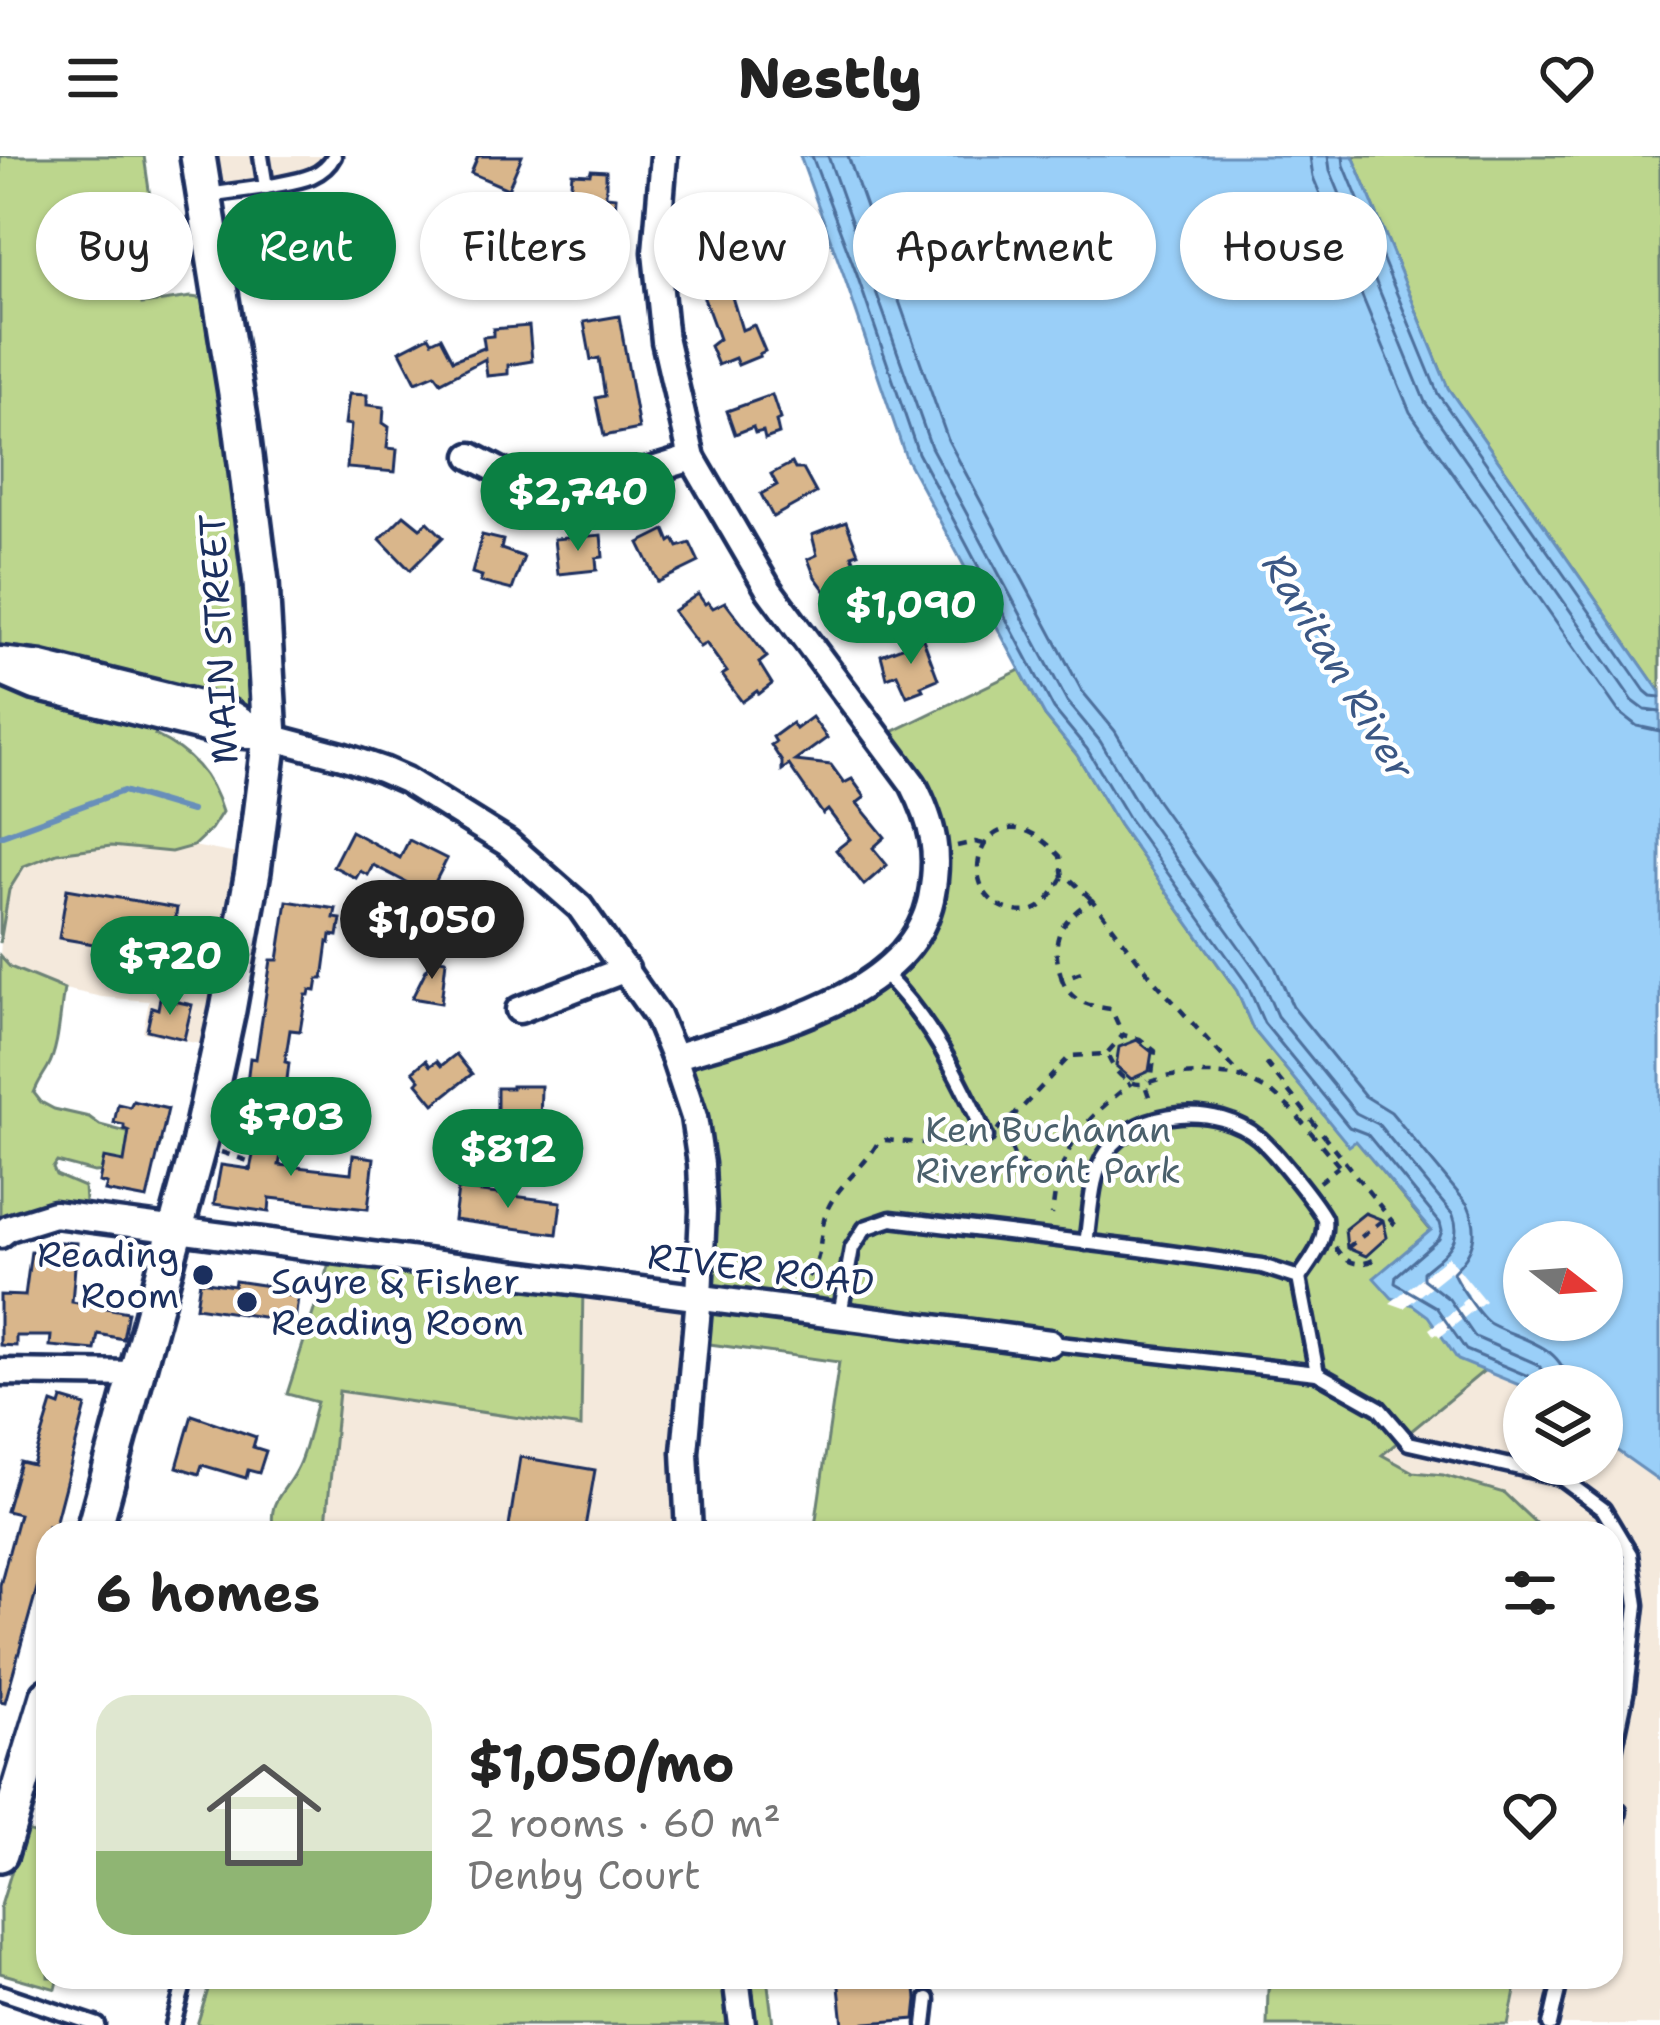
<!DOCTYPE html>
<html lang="en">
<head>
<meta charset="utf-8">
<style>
	:root { --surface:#fff; --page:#f6f6f6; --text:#222; --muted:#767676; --line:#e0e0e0; --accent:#0b8043 }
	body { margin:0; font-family:"Shantell Sans",sans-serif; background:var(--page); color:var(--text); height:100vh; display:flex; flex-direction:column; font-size:45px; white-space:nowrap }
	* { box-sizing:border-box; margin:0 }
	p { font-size:39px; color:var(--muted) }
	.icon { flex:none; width:66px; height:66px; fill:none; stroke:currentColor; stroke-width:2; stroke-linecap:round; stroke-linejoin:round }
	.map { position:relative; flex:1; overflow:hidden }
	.details { position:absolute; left:36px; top:1365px; width:1587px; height:468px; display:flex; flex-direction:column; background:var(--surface); border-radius:36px; box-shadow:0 3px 9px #0004 }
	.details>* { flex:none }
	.hud { position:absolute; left:36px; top:36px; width:1590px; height:108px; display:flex; gap:24px }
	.needle { width:78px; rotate:107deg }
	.controls { position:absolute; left:1503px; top:1065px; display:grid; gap:24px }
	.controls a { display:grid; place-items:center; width:120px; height:120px; border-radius:50%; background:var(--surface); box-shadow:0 3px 9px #0004; font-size:60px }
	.price { position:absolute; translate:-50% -102px; padding:0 27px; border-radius:42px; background:var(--accent); color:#fff; font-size:39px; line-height:78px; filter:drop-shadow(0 3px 6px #0008) }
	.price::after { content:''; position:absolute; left:50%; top:72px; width:36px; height:27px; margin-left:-18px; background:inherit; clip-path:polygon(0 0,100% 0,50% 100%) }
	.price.on { background:#222; color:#fff }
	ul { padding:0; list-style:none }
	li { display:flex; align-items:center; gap:36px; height:300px; padding:0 60px }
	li+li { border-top:3px solid var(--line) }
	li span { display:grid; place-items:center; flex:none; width:336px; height:240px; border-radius:36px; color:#555 }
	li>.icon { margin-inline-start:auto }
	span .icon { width:144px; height:144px; fill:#fffc; stroke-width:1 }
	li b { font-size:51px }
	h2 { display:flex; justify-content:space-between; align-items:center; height:144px; padding:0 60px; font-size:51px }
	.tag { padding:0 42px; border-radius:54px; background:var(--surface); box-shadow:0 3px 9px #0004; font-size:42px; line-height:108px }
	.tag.on { background:var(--accent); color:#fff }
	header { display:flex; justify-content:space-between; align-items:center; height:156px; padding:0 60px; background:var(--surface); font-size:54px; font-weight:800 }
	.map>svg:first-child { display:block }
	.built { fill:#f4e9dc; fill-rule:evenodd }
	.green { fill:#bcd68d; stroke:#6c8276; stroke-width:3 }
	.water { fill:#9acff8; stroke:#678fba; stroke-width:3; fill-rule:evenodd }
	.pier { fill:#fff }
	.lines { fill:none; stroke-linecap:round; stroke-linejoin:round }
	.shore { stroke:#4e6f9c; stroke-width:3 }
	.stream { stroke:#678fba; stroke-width:6 }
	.building { fill:#d9b68b; stroke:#1b2f5e; stroke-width:3 }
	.lane-casing { stroke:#1b2f5e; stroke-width:21 }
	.street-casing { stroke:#1b2f5e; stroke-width:33 }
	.secondary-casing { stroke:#1b2f5e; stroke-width:42 }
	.path { stroke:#1b2f5e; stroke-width:4.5; stroke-dasharray:9 9; stroke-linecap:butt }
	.lane { stroke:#fff; stroke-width:12 }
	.street { stroke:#fff; stroke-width:24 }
	.secondary { stroke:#fff; stroke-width:33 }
	.poi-dot { fill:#1b2f5e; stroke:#fff; stroke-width:4.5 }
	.labels { text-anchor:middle; stroke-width:9; stroke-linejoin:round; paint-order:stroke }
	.street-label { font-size:36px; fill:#1b2f5e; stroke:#fff }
	.park-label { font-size:36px; fill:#4b616c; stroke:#fff }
	.poi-label { font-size:36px; fill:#1b2f5e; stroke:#fff; text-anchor:end }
	.water-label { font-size:39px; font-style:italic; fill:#3b5784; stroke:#fff }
</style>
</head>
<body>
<header><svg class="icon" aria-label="menu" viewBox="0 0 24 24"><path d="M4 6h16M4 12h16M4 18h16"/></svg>Nestly<svg class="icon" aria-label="heart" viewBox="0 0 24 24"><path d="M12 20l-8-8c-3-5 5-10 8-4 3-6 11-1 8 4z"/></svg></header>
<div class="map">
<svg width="1660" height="1869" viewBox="0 0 1660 1869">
	<rect width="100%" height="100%" fill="#fff"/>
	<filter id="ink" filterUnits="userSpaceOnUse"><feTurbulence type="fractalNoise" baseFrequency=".00833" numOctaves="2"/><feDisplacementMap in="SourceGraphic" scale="24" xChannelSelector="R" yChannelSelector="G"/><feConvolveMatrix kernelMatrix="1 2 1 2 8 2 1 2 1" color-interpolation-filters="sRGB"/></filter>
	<g filter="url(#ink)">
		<g class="built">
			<path d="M198 0H334L320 18 206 39Z"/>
			<path d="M111 690 171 696 193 690 254 701 219 892 143 876 149 845 102 841 64 833 9 811 0 800 3 756 9 734 24 710 57 697ZM67 733 177 752 169 801 59 782Z"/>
			<path d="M583 1127 699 1141 689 1377H329L326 1367 338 1235 581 1270Z"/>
			<path d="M1486 1214 1524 1231V1308H1602V1284L1660 1325V1869H1508L1518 1821H1611V1377H1546L1504 1337 1443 1319 1413 1316 1381 1298Z"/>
		</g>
		<g class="green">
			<path d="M0 0H144L155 75 132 79 142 148 191 141 222 145 268 547 227 555 0 504Z"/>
			<path d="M1353 0H1660V536L1448 232Z"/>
			<path d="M1020 514 1045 560 1077 599 1119 669 1237 835 1253 873 1349 989 1356 984 1431 1075 1524 1230 1485 1214 1382 1299 1413 1316 1443 1319 1504 1337 1546 1377H814L839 1206 695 1186 703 1055 675 901 778 867 902 799 936 696 878 583Z"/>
			<path d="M0 516 161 563 155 579C190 596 211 618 222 656L211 673 193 690 171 696 111 690 57 697 24 710 9 734 0 787Z"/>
			<path d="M0 800 10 811 64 833C60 855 59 892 48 911 43 920 38 926 34 937L41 946 54 953 89 961 100 969 161 985 153 1012 94 1016 57 1006 53 1012 56 1019 84 1031 85 1046 78 1054 0 1079Z"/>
			<path d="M333 1095 583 1127 581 1271 339 1235 326 1367 329 1377H274C267 1343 283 1340 296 1314 307 1294 310 1267 317 1246L287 1238Z"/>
			<path d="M24 1674 48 1682V1821H59L56 1833 0 1817V1753Z"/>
			<path d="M212 1821H767L773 1869H197Z"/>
			<path d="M1278 1821H1518L1508 1869H1267L1268 1834Z"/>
		</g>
		<path class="water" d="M800 0H1353L1448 232 1660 536V1325L1602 1284V1230L1524 1231 1458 1204 1428 1160 1413 1149 1392 1142 1374 1122 1431 1074 1356 985 1349 990 1253 873 1237 835 1119 669 1077 599 1045 560 906 302 845 123ZM1524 1086H1602V1164H1524Z"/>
		<path class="pier" d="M1448 1100 1485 1145 1440 1181 1437 1178 1434 1180 1429 1173 1462 1149 1461 1147 1469 1139 1450 1115 1404 1152 1390 1147Z"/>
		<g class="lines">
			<g class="shore">
				<path d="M812 0 857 119 918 297 1054 553 1087 593 1129 663 1247 828 1264 867 1349 971 1367 978 1440 1067 1442 1075 1439 1083 1396 1120 1395 1127 1436 1151 1466 1194 1528 1220 1536 1230"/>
				<path d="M828 0 931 291 1067 545 1100 585 1142 655 1260 820 1277 860 1356 957 1378 968 1453 1059C1464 1087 1443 1099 1423 1116V1123L1449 1143 1475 1181 1537 1208 1547 1218 1551 1230"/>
				<path d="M848 0 948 284 1082 535 1115 575 1157 645 1275 811 1293 851 1365 940 1391 956 1468 1049C1480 1076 1474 1096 1453 1116 1456 1125 1481 1163 1491 1168 1523 1185 1562 1188 1569 1230"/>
				<path d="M1310 0 1313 21 1410 256 1619 556 1637 570 1660 575"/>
				<path d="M1328 0 1330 14 1425 246 1633 545 1645 554 1660 556"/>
				<path d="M1343 0 1344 9 1438 238 1645 535 1651 540 1660 541"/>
			</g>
			<path class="stream" d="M0 680 123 635 191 655"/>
		</g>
		<g class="building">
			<path d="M478 0H522L508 33 471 17Z"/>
			<path d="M591 14 606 15V40L616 41 613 83H615V107L596 108V115H572L571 111H567L566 84H572L575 49 569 48 572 17 590 18Z"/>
			<path d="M321 42 332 76 281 90 272 57Z"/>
			<path d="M737 91 749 123 746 125 750 134 732 141 742 174 754 169 765 195 759 198 760 200 738 209 735 202 718 209 710 190 719 183 701 134 713 130 703 105Z"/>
			<path d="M619 160 639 273 604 280 596 242 605 240 599 202 591 204 584 166Z"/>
			<path d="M529 170 532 205 508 209V218L487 220 485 203 441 226 435 218 416 226 400 195 429 180 432 185 441 181 453 204 484 192 485 194 483 181 493 180V173Z"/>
			<path d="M349 238 367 239V249L384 251 383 267 389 271 387 292 397 293 395 316 347 312 351 269 345 268Z"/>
			<path d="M772 239 780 263 776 265 779 278 765 283 763 275 755 277 753 271 735 278 727 255Z"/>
			<path d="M792 307 795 313H803L816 337 773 361 761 338 777 329 771 318Z"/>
			<path d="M404 359 420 372 428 366 443 381 410 414 380 383Z"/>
			<path d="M846 366 858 397 852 399 866 435 878 426 894 448 889 451 895 460 876 473 868 463 854 474 815 421 808 403 817 399 812 379Z"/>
			<path d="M665 374 670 386 674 383 678 391 690 387 699 406 658 426 639 387Z"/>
			<path d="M482 379 503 384 501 393 524 401 512 434 480 426 482 420 472 417Z"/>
			<path d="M601 379 603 401 596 402 597 414 558 418 554 383Z"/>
			<path d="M698 438 705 448 708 446 713 452 725 446 767 501 759 507 772 528 759 538 757 535 742 546 722 519 727 516 706 487 700 491 673 455Z"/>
			<path d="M923 483 938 523 921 530 923 534 907 540 897 518 887 522 881 499Z"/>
			<path d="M812 561 827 582 795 605 831 609 844 627 852 623 865 641 857 647 885 681 873 692 887 709 864 729 836 694 850 683 828 654 823 658 789 609 782 614V606L771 589 776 586 773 581 792 567 796 573Z"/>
			<path d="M351 675 400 702 409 684 447 703 429 738 373 709 368 719 360 715 356 722 333 710Z"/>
			<path d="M468 731 506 750 492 776 484 772 480 780 451 765Z"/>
			<path d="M67 733 177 752 173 778 205 782 201 817 178 814 180 803 59 782Z"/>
			<path d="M287 745 336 753 334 762 341 763 338 780 331 779 330 787 328 786 323 823H318L316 835 310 834 309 839H306L300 875 290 874 285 906 289 907 286 932 247 926 250 902 256 903 271 804H278Z"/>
			<path d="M432 802 446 804 441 847 412 842Z"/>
			<path d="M160 842 192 849 184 883 147 874 152 851 158 853Z"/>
			<path d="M1137 884 1152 896 1149 915 1131 923 1116 910 1119 891Z"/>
			<path d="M456 898 472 918 434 948 417 927 420 924 413 915 426 904 430 910 437 905 441 910Z"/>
			<path d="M512 930H541L540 971H506V961H497V932H512Z"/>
			<path d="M133 945 168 953 147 1043 105 1035 107 1028 99 1026 104 1002 124 1006 129 975 124 973V969L114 967 118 948 130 951Z"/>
			<path d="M261 964 287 969 279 1009 351 1017 353 999 374 1002 368 1053 270 1042 269 1056 214 1048 221 1009 250 1013Z"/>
			<path d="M458 1033 561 1046 557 1078 454 1064Z"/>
			<path d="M1365 1057 1383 1064 1387 1081 1366 1100 1347 1092 1345 1073Z"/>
			<path d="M60 1086 77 1087 72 1146 128 1156 123 1183 98 1178 95 1194 50 1190 51 1180H16V1190L0 1189V1139L25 1140 31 1095 59 1097Z"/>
			<path d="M200 1125 234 1130 235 1125 269 1130 268 1136 298 1141 295 1166 196 1151Z"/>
			<path d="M62 1243 86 1250 54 1372 48 1370V1403L44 1419 41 1418 5 1546 0 1545V1429L19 1358 6 1355 20 1306 33 1309 52 1247 60 1250Z"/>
			<path d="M192 1259 256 1281 253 1291 266 1295 259 1317 248 1314 246 1322 202 1309 199 1318 177 1311Z"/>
			<path d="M520 1301 595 1314 584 1377H508Z"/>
			<path d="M838 1821H915L917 1843 915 1863 843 1869Z"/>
		</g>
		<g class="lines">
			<defs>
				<g id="lane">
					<path d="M266 31C292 25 321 25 334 0"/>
					<path d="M207 39 266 31 261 0"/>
					<path d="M883 817C930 864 959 920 986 981"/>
					<path d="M1086 1087C1091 1059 1090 1019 1107 996 1140 951 1217 947 1259 982 1275 996 1313 1043 1324 1062 1327 1086 1312 1103 1299 1122"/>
					<path d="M840 1159 852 1092 865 1072 891 1063 1140 1093 1262 1110 1299 1122 1317 1217"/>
					<path d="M1051 1187 1317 1217 1379 1252 1409 1287 1560 1321 1603 1353 1630 1398 1637 1449 1627 1533 1611 1610"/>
					<path d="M1611 1653 1619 1655 1611 1692"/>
					<path d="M0 1836 98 1869"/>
					<path d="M173 1869 186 1821"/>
					<path d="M925 1869 928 1843"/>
					<path d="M1550 1869 1561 1821"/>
				</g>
				<g id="street">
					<path d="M664 0 656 96 665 185 692 302 769 434 913 628C934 669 940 698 931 743 909 844 759 874 674 901"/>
					<path d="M471 300 544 338 600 330 692 302"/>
					<path d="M0 504 41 509 227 555 263 577"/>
					<path d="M0 516 35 531 222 577 270 581 342 600 383 614 406 624 507 687 580 751 657 860 674 901 694 961 701 1008 703 1055 699 1141 685 1296 689 1377"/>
					<path d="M519 854 626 813"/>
					<path d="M0 1079 9 1072 54 1058 1050 1187"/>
					<path d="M0 1216 137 1218"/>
					<path d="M736 1821 742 1869"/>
				</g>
				<g id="secondary">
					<path d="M93 1377 199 988 228 854 253 715 270 581 261 426 241 268 198 0"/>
					<path d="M0 1698 48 1540"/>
				</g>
			</defs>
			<use href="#lane" class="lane-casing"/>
			<use href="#street" class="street-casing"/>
			<use href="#secondary" class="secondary-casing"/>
			<g class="path">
				<path d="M957 690 975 686 984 688"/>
				<path d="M1063 721 1060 700C1051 691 1042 682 1031 677 975 652 954 744 1015 755 1041 760 1051 741 1063 721L1071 724 1092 744"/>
				<path d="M1081 816 1062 823C1070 846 1088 850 1111 853L1123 879"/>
				<path d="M1062 823C1050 785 1057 766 1092 744L1152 822 1203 879 1243 922 1274 938 1293 955 1339 1010"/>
				<path d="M1108 896 1123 879 1140 883 1155 895 1152 918 1147 924"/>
				<path d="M1266 907 1396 1070"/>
				<path d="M1146 932 1152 949"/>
				<path d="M997 974 1020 954 1070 900 1107 898C1112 910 1119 922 1133 927 1145 931 1159 921 1172 920 1196 917 1220 917 1243 922"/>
				<path d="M1003 975 1016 1004 1056 1029 1052 1059"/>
				<path d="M221 996 251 1006 249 1015"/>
				<path d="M1319 1026 1338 1011"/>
				<path d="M1056 1029C1073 974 1088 963 1131 927"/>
				<path d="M1335 1091C1346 1110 1363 1112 1380 1100"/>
				<path d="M1347 1092 1388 1060"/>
				<path d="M792 1129C826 1119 816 1087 826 1057 835 1031 864 1012 877 988L885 984 972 991"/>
				<path d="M77 1826 79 1821"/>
			</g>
			<use href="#lane" class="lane"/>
			<use href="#street" class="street"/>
			<use href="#secondary" class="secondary"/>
		</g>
	</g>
	<g class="poi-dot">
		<circle cx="203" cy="1119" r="12"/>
		<circle cx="247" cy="1146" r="12"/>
	</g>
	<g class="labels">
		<g class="street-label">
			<text transform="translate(218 483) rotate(-93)" y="13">MAIN STREET</text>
			<text transform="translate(761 1113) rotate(7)" y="13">RIVER ROAD</text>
		</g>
		<g class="park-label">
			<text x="1048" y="986">Ken Buchanan<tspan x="1048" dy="41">Riverfront Park</tspan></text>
		</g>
		<g class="poi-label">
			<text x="179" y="1111">Reading<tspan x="179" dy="41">Room</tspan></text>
			<text x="271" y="1138" text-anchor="start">Sayre &amp; Fisher<tspan x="271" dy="41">Reading Room</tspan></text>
		</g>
		<g class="water-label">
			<text transform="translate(1339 510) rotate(59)" y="14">Raritan River</text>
		</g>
	</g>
</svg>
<div class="controls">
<a><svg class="needle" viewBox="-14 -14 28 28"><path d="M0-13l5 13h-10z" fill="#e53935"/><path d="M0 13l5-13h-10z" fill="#767676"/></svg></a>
<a><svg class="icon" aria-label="layers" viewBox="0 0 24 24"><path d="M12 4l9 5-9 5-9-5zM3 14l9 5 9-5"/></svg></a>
</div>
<b class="price" style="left:578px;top:398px">$2,740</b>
<b class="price" style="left:911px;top:511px">$1,090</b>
<b class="price on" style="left:432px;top:826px">$1,050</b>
<b class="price" style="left:170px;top:862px">$720</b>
<b class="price" style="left:291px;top:1023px">$703</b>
<b class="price" style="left:508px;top:1055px">$812</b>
<div class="hud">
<a class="tag">Buy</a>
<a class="tag on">Rent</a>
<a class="tag">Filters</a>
<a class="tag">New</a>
<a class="tag">Apartment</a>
<a class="tag">House</a>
</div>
<section class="details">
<h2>6 homes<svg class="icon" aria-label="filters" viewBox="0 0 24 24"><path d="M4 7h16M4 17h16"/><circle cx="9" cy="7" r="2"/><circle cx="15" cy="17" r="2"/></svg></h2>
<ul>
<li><span style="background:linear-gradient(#dfe7d0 65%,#8fb573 0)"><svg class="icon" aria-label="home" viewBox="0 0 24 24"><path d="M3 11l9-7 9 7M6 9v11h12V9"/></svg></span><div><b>$1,050/mo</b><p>2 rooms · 60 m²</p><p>Denby Court</p></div><svg class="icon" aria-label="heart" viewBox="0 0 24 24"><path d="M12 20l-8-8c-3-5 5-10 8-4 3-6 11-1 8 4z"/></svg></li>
</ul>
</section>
</div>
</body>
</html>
